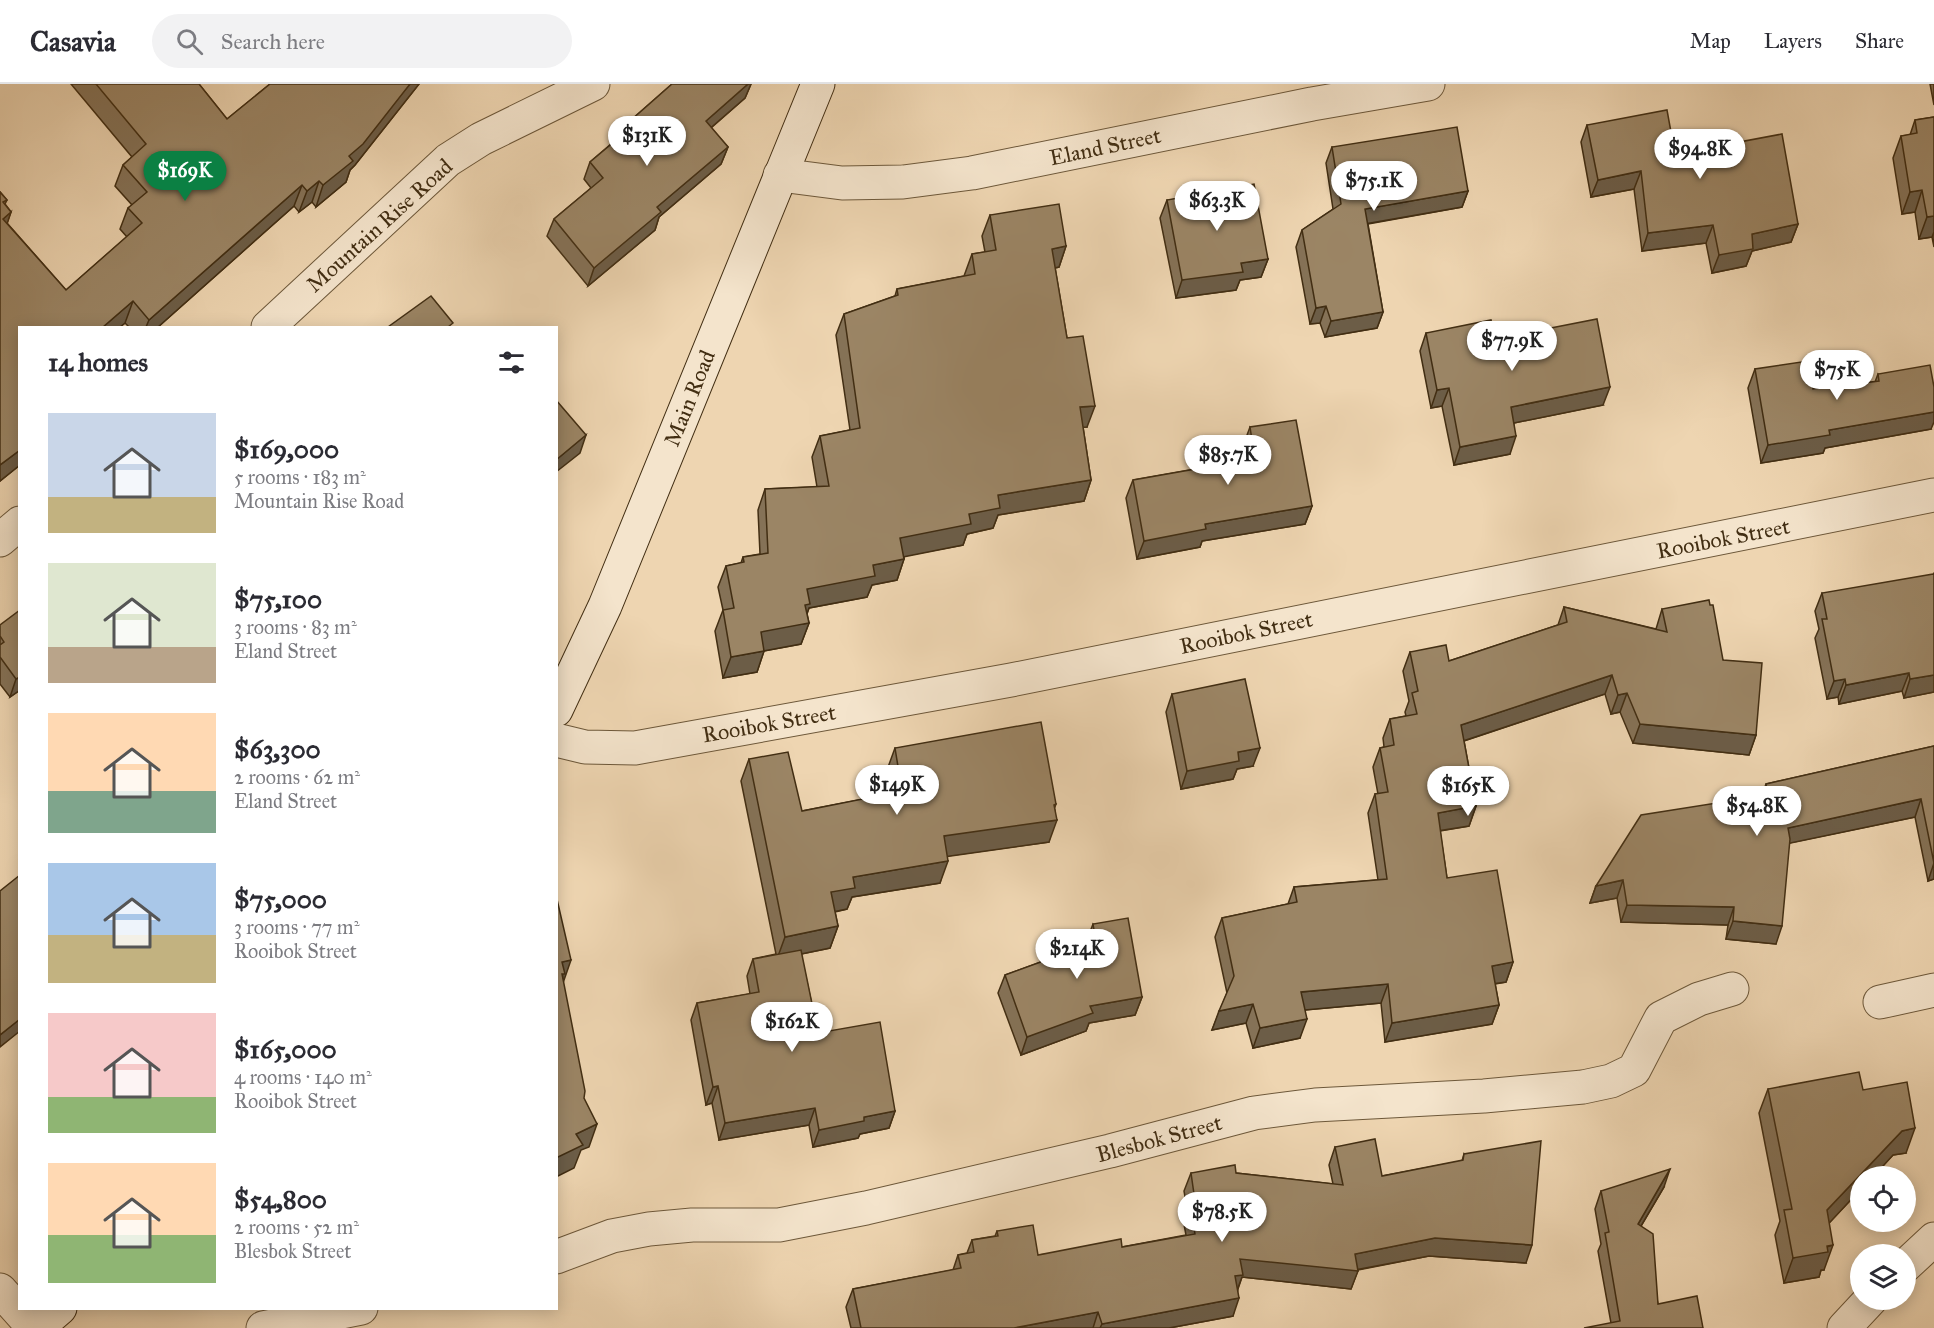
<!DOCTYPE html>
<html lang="en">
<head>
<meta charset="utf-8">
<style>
	:root { --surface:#fff; --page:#f2f2f3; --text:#2b2b33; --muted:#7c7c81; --line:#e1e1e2; --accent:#0b8043 }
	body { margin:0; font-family:"IM FELL Great Primer",serif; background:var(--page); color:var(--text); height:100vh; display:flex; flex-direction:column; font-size:22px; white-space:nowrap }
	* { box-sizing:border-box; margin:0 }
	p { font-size:20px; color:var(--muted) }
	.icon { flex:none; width:33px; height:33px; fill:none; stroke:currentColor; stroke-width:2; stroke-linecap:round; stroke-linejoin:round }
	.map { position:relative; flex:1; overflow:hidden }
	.panel { position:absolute; left:18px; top:242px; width:540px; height:984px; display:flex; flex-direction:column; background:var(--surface); border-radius:0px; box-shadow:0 3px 15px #0003 }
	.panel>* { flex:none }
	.tools { position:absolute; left:1850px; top:1082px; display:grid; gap:12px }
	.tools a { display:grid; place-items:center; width:66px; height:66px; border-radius:50%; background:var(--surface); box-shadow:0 3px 15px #0003; font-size:30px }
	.price { position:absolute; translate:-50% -51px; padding:0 14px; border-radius:21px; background:#fff; color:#222; font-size:20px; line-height:39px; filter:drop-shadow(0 2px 3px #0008) }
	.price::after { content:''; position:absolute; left:50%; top:36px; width:18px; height:14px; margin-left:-9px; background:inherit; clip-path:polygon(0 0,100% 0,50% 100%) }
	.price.active { background:var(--accent); color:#fff }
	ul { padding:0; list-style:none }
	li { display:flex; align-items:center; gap:18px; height:150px; padding:0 30px }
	li span { display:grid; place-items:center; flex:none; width:168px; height:120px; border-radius:0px; color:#555 }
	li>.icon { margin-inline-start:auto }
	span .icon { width:72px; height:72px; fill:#fffc; stroke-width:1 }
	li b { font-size:26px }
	h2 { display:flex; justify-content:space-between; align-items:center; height:72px; padding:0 30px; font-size:26px }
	header { display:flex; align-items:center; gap:36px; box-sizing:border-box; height:84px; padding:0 30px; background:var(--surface); border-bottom:2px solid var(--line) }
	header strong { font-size:28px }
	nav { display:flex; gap:33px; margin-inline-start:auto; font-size:21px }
	.search { width:420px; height:54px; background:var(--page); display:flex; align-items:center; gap:15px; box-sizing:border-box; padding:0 21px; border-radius:33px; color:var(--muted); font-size:22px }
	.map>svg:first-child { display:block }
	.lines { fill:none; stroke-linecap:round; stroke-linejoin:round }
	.street-casing { stroke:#6d583a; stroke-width:35 }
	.secondary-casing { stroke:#422e13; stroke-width:35 }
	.street { stroke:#f4e4cc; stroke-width:33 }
	.secondary { stroke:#f4e4cc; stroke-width:33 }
	.wall { fill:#857257; stroke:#422e13; stroke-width:1.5 }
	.shaded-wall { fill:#6c5d47; stroke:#422e13; stroke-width:1.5 }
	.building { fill:#9b8565; stroke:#422e13; stroke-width:1.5 }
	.labels { text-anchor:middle; stroke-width:6; stroke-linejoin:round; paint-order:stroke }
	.street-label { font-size:22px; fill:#422e13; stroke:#f4e4cc }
</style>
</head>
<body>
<header>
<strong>Casavia</strong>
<div class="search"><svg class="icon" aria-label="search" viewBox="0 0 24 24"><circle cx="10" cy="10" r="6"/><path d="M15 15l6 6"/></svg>Search here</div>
<nav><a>Map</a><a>Layers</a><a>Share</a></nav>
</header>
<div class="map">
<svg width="1934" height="1244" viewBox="0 0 1934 1244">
	<rect width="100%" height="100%" fill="#eed5b1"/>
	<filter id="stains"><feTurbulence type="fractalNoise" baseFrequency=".00333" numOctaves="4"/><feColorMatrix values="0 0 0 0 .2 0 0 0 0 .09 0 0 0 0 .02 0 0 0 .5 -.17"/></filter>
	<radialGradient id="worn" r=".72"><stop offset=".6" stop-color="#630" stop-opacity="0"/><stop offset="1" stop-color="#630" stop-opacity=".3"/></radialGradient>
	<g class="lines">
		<defs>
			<g id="street">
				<path d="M780 91 842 99 903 98 972 89 1312 20 1428 0"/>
				<path d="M268 243 448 76 481 55 593 0"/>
				<path d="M0 456 20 439"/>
				<path d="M556 656 585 663 635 664 1011 596 1934 411"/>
				<path d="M1880 918 1934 906"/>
				<path d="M556 1173 612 1152 649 1145 692 1141H779L866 1124 1110 1067 1254 1029 1315 1021 1484 1012 1583 1003 1611 997 1634 986 1661 934 1699 915 1732 905"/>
				<path d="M1905 1182 1934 1155"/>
				<path d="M0 1206 34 1244"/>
				<path d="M263 1244 361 1224"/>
				<path d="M1844 1244 1871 1215"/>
			</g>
			<g id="secondary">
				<path d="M556 626 605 522 818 0"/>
				<path d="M37 1244 60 1224"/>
			</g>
		</defs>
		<use href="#street" class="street-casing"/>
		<use href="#secondary" class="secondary-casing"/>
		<use href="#street" class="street"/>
		<use href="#secondary" class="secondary"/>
	</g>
	<g class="wall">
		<path d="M71 0H199L227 35 270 0H419L355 81 350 86 346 98 316 123 312 118 299 128 294 122 158 243H129L125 239 120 243H20V381L0 397V108L7 116 5 120 11 128 7 139 66 206 127 153 120 145 128 124 132 121 115 102 123 81 132 73Z"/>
		<path d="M672 0H751L745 14 711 44 728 63 721 80 659 133 655 146 588 202 547 152 554 135 591 104 584 95 590 78 625 48 630 37Z"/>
		<path d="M1930 0H1934V21Z"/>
		<path d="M1934 33V163L1932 153 1919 155 1915 128 1902 130 1893 74 1901 52 1910 51 1915 36Z"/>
		<path d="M1587 41 1675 70 1798 140 1791 158 1752 167 1746 182 1712 189 1706 159 1642 167 1634 105 1591 113 1581 58Z"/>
		<path d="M1332 63 1468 107 1462 123 1368 140 1383 228 1377 244 1325 253 1320 239 1310 240 1296 163 1302 146 1333 125 1326 79Z"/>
		<path d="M1167 116 1268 175 1261 193 1240 196 1236 206 1176 214 1160 134Z"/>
		<path d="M990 131 1066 162 1059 183 1055 184 1067 254 1087 343H1083L1091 396 1084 417 998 431 993 444 967 450 963 461 904 472V475L897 496 872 501 867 513 809 524 807 530 809 539 801 560 764 567 757 588 723 594 715 547 723 526 718 503 726 482 741 479 743 473 760 470 758 426 765 405 817 403 812 373 820 352 850 346 836 251 844 230 895 212 897 205 964 192 972 170 985 168 982 152Z"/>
		<path d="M1426 249 1495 255 1603 321 1514 339 1510 370 1454 381 1442 322 1431 324 1420 267Z"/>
		<path d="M1755 285 1813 305 1875 298 1878 290 1931 345 1825 364 1823 369 1761 379 1748 304Z"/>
		<path d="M1250 343 1312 422 1305 440 1202 457 1200 463 1137 475 1126 414 1133 396 1229 379 1234 366 1244 365 1243 362Z"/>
		<path d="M1822 509 1934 608 1904 614 1902 607 1839 620 1838 613 1827 615 1815 554 1819 545 1815 527Z"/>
		<path d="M1564 523 1656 545 1662 525 1723 576 1756 651 1749 671 1633 659 1620 628 1611 630 1605 610 1464 657 1476 722 1469 742 1440 747 1447 794 1513 878 1506 898 1495 900 1499 921 1492 940 1385 958 1381 919 1305 926 1300 954 1253 964 1246 939 1212 946 1227 909 1215 853 1222 834 1288 820 1294 803 1378 796 1368 729 1375 710H1378L1373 683 1380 664 1384 663 1383 654 1390 635 1406 632 1405 628 1409 617 1403 587 1410 568 1449 577 1558 541Z"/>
		<path d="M0 541 20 606 10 613 0 600Z"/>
		<path d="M1172 610 1253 682 1237 685 1233 695 1181 705 1166 628Z"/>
		<path d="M1934 662V795L1928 797 1915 733 1789 759 1776 860 1726 855 1728 841 1621 838 1617 814 1590 819 1596 802 1762 712 1766 700Z"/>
		<path d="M895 664 1055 726 1049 758 947 772 940 799 852 813 847 825 835 828 838 842 830 864 801 870 818 949 895 1027 889 1044 860 1050 858 1054 813 1063 809 1041 719 1056 712 1019 706 1021 691 936 697 919 750 910 747 892 753 875 776 870 741 697 749 675 802 727 869 714 872 706 890 703 887 686Z"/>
		<path d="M1093 840 1142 913 1135 931 1089 939 1086 947 1021 971 998 909 1005 891 1087 861 1086 858Z"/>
		<path d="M1768 1005 1863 1006 1906 1069 1893 1071 1829 1139 1824 1186H1821L1819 1193 1784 1199 1775 1151 1780 1137 1759 1029Z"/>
		<path d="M1335 1063 1382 1092 1462 1077 1464 1070 1526 1179 1429 1172 1358 1186 1351 1205 1242 1193 1238 1205 1233 1232 1169 1244H851L846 1223 853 1205 953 1186 958 1171 967 1169 972 1156 995 1152 997 1147 1038 1171 1122 1163 1186 1151 1182 1130 1186 1118 1184 1107 1191 1089H1236L1333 1100 1329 1081Z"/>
		<path d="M1664 1103 1641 1142 1658 1220 1703 1244 1611 1239 1598 1167 1601 1160 1595 1125 1601 1107Z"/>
	</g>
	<g class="shaded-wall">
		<path d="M410 0H419L355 81 350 86 346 98 316 123 323 101Z"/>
		<path d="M748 0H751L745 14 699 54 706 37Z"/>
		<path d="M728 63 721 80 659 133 655 146 588 202 594 184 657 123Z"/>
		<path d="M1641 87 1634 105 1591 113 1598 96Z"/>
		<path d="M319 97 312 118 299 128 307 107Z"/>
		<path d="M302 101 294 122 158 243H146L149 236Z"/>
		<path d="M1922 106 1915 128 1902 130 1910 108Z"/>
		<path d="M1468 107 1462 123 1359 141 1365 125Z"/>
		<path d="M11 128 4 149 3 135Z"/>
		<path d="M1934 132V148L1932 153 1919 155 1927 133Z"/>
		<path d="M1798 140 1791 158 1752 167 1746 182 1712 189 1719 171 1752 150Z"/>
		<path d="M1713 141 1706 159 1642 167 1648 149Z"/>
		<path d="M1066 162 1059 183 1045 186 1052 165Z"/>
		<path d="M1268 175 1261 193 1240 196 1236 206 1176 214 1182 196 1241 179Z"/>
		<path d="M133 217 125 239 120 243H103Z"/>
		<path d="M1326 222 1320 239 1310 240 1316 224Z"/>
		<path d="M1383 228 1377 244 1325 253 1331 237Z"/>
		<path d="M1610 303 1603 321 1504 341 1511 323Z"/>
		<path d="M1449 304 1442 322 1431 324 1437 306Z"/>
		<path d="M1095 322 1087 343 1072 344 1080 323Z"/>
		<path d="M1934 328V338L1931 345 1825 364 1823 369 1761 379 1768 361 1829 346Z"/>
		<path d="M586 351 580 369 556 388V376Z"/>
		<path d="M1516 352 1510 370 1454 381 1460 363Z"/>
		<path d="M20 366V381L0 397V381Z"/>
		<path d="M1091 396 1084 417 998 431 993 444 967 450 963 461 893 475 900 454 969 430 998 411Z"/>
		<path d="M1312 422 1305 440 1202 457 1200 463 1137 475 1144 457 1205 440Z"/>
		<path d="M904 475 897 496 872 501 867 513 809 524 803 540 809 539 801 560 753 569 761 548 807 505 873 481Z"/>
		<path d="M764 567 757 588 723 594 731 573Z"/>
		<path d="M1909 589 1902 607 1839 620 1846 601Z"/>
		<path d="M1612 591 1605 610 1454 660 1461 641Z"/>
		<path d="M1934 591V608L1904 614 1910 595Z"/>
		<path d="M20 593V606L10 613 16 595Z"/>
		<path d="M1845 595 1838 613 1827 615 1834 597Z"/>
		<path d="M1627 609 1620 628 1611 630 1618 611Z"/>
		<path d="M1640 640 1756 651 1749 671 1633 659Z"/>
		<path d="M1260 664 1253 682 1237 685 1233 695 1181 705 1187 687 1238 668Z"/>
		<path d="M1921 715 1915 733 1781 761 1788 744Z"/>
		<path d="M1056 720 1050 737 1057 736 1049 758 936 774 944 752Z"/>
		<path d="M1476 722 1469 742 1431 748 1438 729Z"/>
		<path d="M948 777 940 799 852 813 847 825 823 830 831 808 853 793Z"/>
		<path d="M1934 779V795L1928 797Z"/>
		<path d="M1623 796 1617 814 1590 819 1596 802Z"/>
		<path d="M1627 821 1734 823 1728 841 1621 838Z"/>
		<path d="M1733 837 1782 842 1776 860 1726 855Z"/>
		<path d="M838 842 830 864 777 875 785 853Z"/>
		<path d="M571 876 563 899 562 878Z"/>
		<path d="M1513 878 1506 898 1485 901 1492 882Z"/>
		<path d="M1388 900 1381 919 1294 927 1301 908Z"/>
		<path d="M1142 913 1135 931 1089 939 1086 947 1021 971 1027 953 1090 922Z"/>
		<path d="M1253 920 1246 939 1212 946 1219 927Z"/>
		<path d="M1499 921 1492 940 1385 958 1392 939Z"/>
		<path d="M20 935V947L0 963V951Z"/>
		<path d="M1307 935 1300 954 1253 964 1260 944Z"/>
		<path d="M718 1002 712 1019 706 1021 713 1003Z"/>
		<path d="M815 1024 809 1041 719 1056 725 1039Z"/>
		<path d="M895 1027 889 1044 860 1050 858 1054 813 1063 819 1046 864 1033Z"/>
		<path d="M597 1040 589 1063 581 1066 574 1084 556 1093V1074L576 1050Z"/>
		<path d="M1915 1044 1906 1069 1893 1071 1874 1092H1860V1106L1818 1151 1827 1126 1902 1047Z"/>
		<path d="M1670 1085 1664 1103 1631 1159 1638 1140Z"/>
		<path d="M1435 1154 1532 1161 1526 1179 1429 1172 1355 1186 1358 1187 1351 1205 1242 1193 1236 1209 1229 1210 1240 1175 1355 1170Z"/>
		<path d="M1833 1161 1824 1186H1821L1819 1193 1784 1199 1793 1174Z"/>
		<path d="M1239 1214 1233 1232 1169 1244H1100L1102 1240Z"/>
		<path d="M1098 1228 1093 1244H1014Z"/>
	</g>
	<g class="building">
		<path d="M96 0H199L227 35 270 0H410L363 60 349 72 353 77 323 101 319 97 307 107 302 101 149 236 133 217 103 243H20V366L0 381V108L7 116 3 118 11 128 3 135 66 206 142 139 128 124 147 108 123 81 146 60Z"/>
		<path d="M672 0H748L706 37 728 63 657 123 661 128 594 184 554 135 603 94 590 78 634 41 630 37Z"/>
		<path d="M1667 26 1675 70 1782 50 1798 140 1752 150 1753 165 1719 171 1713 141 1648 149 1641 87 1598 96 1587 41Z"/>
		<path d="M1934 33V132L1927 133 1922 106 1910 108 1901 52 1917 49 1915 36Z"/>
		<path d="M1457 43 1468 107 1365 125 1383 228 1331 237 1326 222 1316 224 1302 146 1341 120 1332 63Z"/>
		<path d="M1254 100 1268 175 1241 179 1243 188 1182 196 1167 116Z"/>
		<path d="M1059 120 1066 162 1052 165 1067 254 1083 252 1095 322 1080 323 1091 396 998 411 1000 424 969 430 971 440 900 454 904 475 873 481 875 492 807 505 810 520 805 521 809 539 761 548 764 567 731 573 723 526 734 524 726 482 744 478 743 473 768 469 765 405 829 402 820 352 860 344 844 230 898 211 897 205 975 190 972 170 996 166 990 131Z"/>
		<path d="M431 212 453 239 448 243H388Z"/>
		<path d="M1597 235 1610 303 1511 323 1516 352 1460 363 1449 304 1437 306 1426 249 1491 236 1495 255Z"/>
		<path d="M1808 277 1813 305 1879 297 1878 290 1930 281 1934 303V328L1829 346 1830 351 1768 361 1755 285Z"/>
		<path d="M556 316 586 351 556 376Z"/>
		<path d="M1296 336 1312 422 1205 440 1206 445 1144 457 1133 396 1236 378 1234 366 1253 363 1250 343Z"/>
		<path d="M1934 489V591L1910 595 1909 589 1846 601 1845 595 1834 597 1822 535H1827L1822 509 1933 490Z"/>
		<path d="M1709 516 1710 521H1713L1723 576 1762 579 1756 651 1640 640 1627 609 1618 611 1612 591 1461 641 1476 722 1438 729 1447 794 1497 786 1513 878 1492 882 1499 921 1392 939 1388 900 1301 908 1307 935 1260 944 1253 920 1219 927 1234 892 1222 834 1297 818 1294 803 1387 795 1375 710 1388 708 1380 664 1394 661 1390 635 1417 630 1412 609 1418 607 1410 568 1446 561 1449 577 1567 538 1564 523 1667 548 1662 525Z"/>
		<path d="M20 526V593L16 595 0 573V561L4 558 0 552V541Z"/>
		<path d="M1245 595 1260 664 1238 668 1239 677 1187 687 1172 610Z"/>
		<path d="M1041 638 1056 720 1054 721 1057 736 944 752 948 777 853 793 855 804 831 808 838 842 785 853 749 675 788 668 802 727 873 713 872 706 901 701 895 664Z"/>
		<path d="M1934 662V779L1921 715 1788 744 1790 755 1782 842 1733 837 1734 823 1627 821 1623 796 1596 802 1641 731 1768 711 1766 700Z"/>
		<path d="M20 791V935L0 951V807Z"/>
		<path d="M556 811 571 876 562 878 565 890H562L585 1007 584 1014 597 1040 576 1050 583 1061 556 1074Z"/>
		<path d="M1128 834 1142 913 1090 922 1093 929 1027 953 1005 891 1096 858 1093 840Z"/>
		<path d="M801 866 818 949 880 938 895 1027 864 1033V1037L819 1046 815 1024 725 1039 718 1002 713 1003 697 919 759 908 753 875Z"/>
		<path d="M1859 988 1863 1006 1907 998 1915 1044 1902 1047 1827 1126 1833 1161 1827 1162 1828 1168 1793 1174 1784 1126 1792 1125 1768 1005Z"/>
		<path d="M1375 1055 1382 1092 1463 1076 1464 1070 1541 1057 1532 1161 1435 1154 1355 1170 1358 1187 1240 1175 1243 1191 1235 1192 1239 1214 1102 1240 1098 1228 1014 1244H861L853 1205 961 1184 958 1171 974 1168 972 1156 998 1152 997 1147 1033 1141 1038 1171 1121 1155 1122 1163 1195 1150 1188 1112 1194 1110 1191 1089 1235 1081 1236 1089 1343 1101 1335 1063Z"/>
		<path d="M1670 1085 1638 1140 1653 1150 1658 1220 1697 1212 1703 1244H1584L1620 1237 1605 1149 1609 1148 1601 1107Z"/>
	</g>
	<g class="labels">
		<g class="street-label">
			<text transform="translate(1105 62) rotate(-12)" y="8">Eland Street</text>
			<text transform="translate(379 141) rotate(-42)" y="8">Mountain Rise Road</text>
			<text transform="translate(689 314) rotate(-68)" y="8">Main Road</text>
			<text transform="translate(1723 454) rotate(-11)" y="8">Rooibok Street</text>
			<text transform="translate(1246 548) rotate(-12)" y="8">Rooibok Street</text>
			<text transform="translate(769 639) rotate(-10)" y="8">Rooibok Street</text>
			<text transform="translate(1159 1054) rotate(-15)" y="8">Blesbok Street</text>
		</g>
	</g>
	<rect width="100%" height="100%" filter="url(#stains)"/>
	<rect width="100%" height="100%" fill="url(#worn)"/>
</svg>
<div class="tools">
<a><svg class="icon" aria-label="locate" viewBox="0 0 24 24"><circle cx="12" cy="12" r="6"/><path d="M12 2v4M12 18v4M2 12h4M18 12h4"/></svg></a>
<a><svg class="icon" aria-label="layers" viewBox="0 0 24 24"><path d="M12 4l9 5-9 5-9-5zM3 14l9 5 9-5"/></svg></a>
</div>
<b class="price" style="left:647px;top:83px">$131K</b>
<b class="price" style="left:1700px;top:96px">$94.8K</b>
<b class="price active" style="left:185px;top:118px">$169K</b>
<b class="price" style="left:1374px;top:128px">$75.1K</b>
<b class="price" style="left:1217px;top:148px">$63.3K</b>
<b class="price" style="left:1512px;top:288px">$77.9K</b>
<b class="price" style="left:1837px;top:317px">$75K</b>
<b class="price" style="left:1228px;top:402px">$85.7K</b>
<b class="price" style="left:897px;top:732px">$149K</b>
<b class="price" style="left:1468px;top:733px">$165K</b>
<b class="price" style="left:1757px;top:753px">$54.8K</b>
<b class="price" style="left:1077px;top:896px">$214K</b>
<b class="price" style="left:792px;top:969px">$162K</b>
<b class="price" style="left:1222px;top:1159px">$78.5K</b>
<section class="panel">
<h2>14 homes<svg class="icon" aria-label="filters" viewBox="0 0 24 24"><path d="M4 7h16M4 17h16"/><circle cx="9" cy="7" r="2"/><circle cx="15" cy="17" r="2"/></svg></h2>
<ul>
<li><span style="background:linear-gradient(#c9d6e8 70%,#c2b280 0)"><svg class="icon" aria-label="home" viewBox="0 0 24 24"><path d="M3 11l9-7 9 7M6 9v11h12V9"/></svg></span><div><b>$169,000</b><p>5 rooms · 183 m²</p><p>Mountain Rise Road</p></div></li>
<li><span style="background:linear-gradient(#dfe7d0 70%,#b9a48a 0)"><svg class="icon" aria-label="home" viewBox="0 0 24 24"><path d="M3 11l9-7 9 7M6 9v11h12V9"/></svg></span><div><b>$75,100</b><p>3 rooms · 83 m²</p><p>Eland Street</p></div></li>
<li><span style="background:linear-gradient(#ffd9b3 65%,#7fa58c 0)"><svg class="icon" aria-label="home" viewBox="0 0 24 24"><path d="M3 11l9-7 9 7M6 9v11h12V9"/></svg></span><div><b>$63,300</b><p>2 rooms · 62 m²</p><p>Eland Street</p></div></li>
<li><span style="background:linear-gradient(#a9c7e8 60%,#c2b280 0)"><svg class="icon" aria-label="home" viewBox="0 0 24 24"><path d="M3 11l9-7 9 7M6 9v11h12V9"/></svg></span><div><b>$75,000</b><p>3 rooms · 77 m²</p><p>Rooibok Street</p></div></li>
<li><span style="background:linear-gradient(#f6c9c9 70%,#8fb573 0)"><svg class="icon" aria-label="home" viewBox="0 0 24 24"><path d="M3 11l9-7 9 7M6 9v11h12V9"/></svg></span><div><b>$165,000</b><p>4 rooms · 140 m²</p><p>Rooibok Street</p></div></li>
<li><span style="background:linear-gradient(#ffd9b3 60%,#8fb573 0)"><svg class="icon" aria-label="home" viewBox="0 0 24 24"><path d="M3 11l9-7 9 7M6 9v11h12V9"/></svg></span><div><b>$54,800</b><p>2 rooms · 52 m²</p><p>Blesbok Street</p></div></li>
</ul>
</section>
</div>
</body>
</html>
